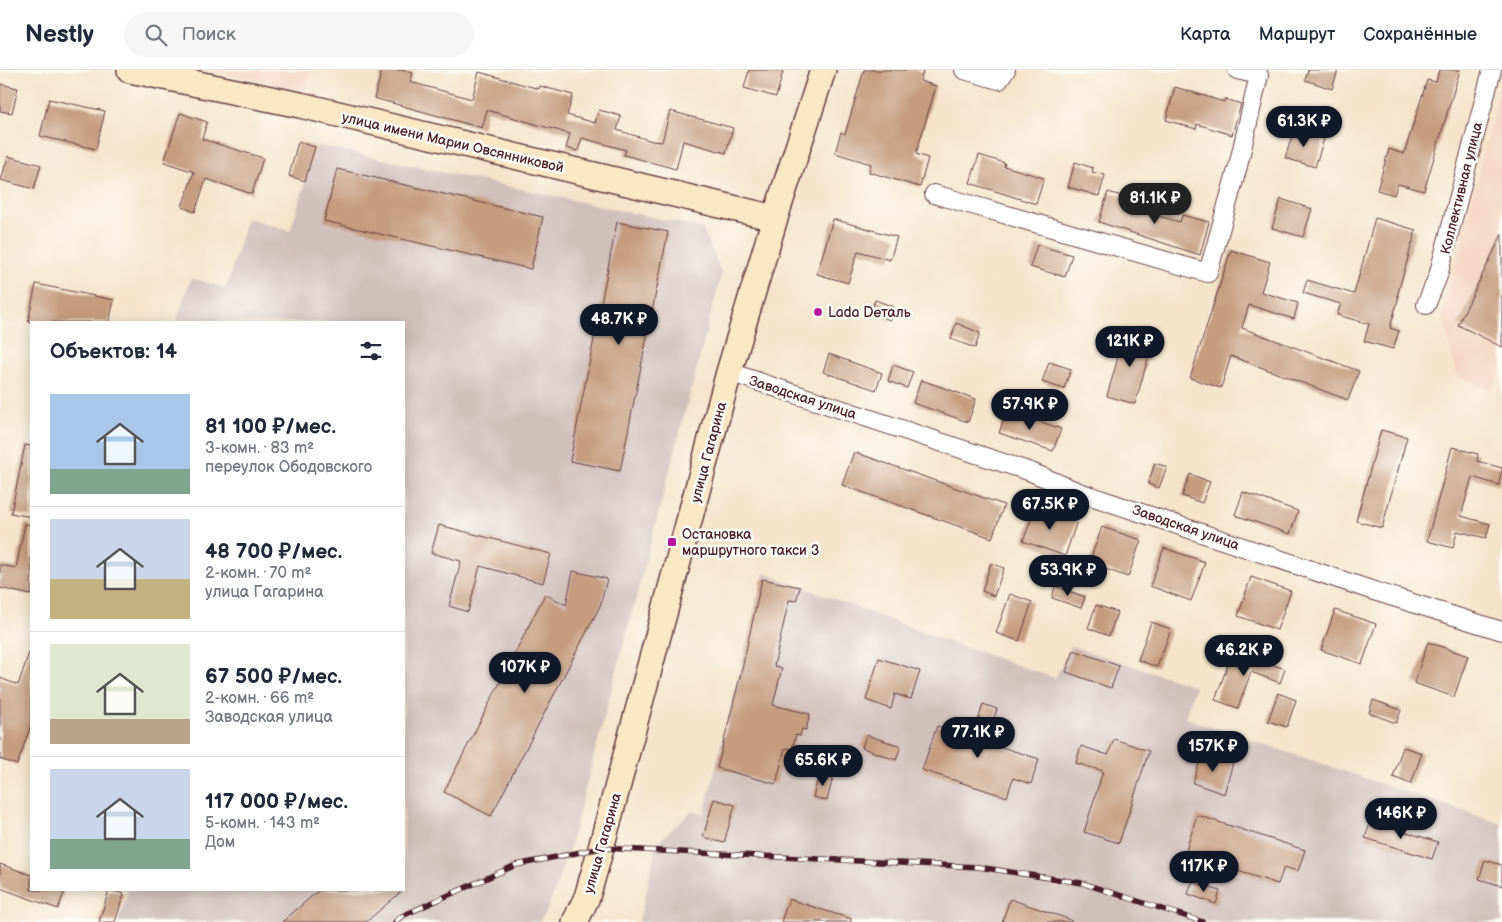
<!DOCTYPE html>
<html lang="ru">
<head>
<meta charset="utf-8">
<style>
	:root { --surface:#fff; --page:#f6f6f7; --text:#1f2937; --muted:#747a83; --line:#e0e1e3; --accent:#111827 }
	body { margin:0; font-family:"Balsamiq Sans",sans-serif; background:var(--page); color:var(--text); height:100vh; display:flex; flex-direction:column; font-size:19px; white-space:nowrap }
	* { box-sizing:border-box; margin:0 }
	p { font-size:16px; color:var(--muted) }
	.icon { flex:none; width:28px; height:28px; fill:none; stroke:currentColor; stroke-width:2; stroke-linecap:round; stroke-linejoin:round }
	.map { position:relative; flex:1; overflow:hidden }
	.panel { position:absolute; left:30px; top:251px; width:375px; height:570px; display:flex; flex-direction:column; background:var(--surface); border-radius:0px; box-shadow:0 2px 12px #0003 }
	.panel>* { flex:none }
	.price { position:absolute; translate:-50% -42px; padding:0 11px; border-radius:18px; background:var(--accent); color:#fff; font-size:16px; line-height:32px; filter:drop-shadow(0 1px 2px #0008) }
	.price::after { content:''; position:absolute; left:50%; top:30px; width:15px; height:11px; margin-left:-8px; background:inherit; clip-path:polygon(0 0,100% 0,50% 100%) }
	.price.on { background:#222; color:#fff }
	ul { padding:0; list-style:none }
	li { display:flex; align-items:center; gap:15px; height:125px; padding:0 20px }
	li+li { border-top:1px solid var(--line) }
	li span { display:grid; place-items:center; flex:none; width:140px; height:100px; border-radius:0px; color:#555 }
	li>.icon { margin-inline-start:auto }
	span .icon { width:60px; height:60px; fill:#fffc; stroke-width:1 }
	li b { font-size:21px }
	h2 { display:flex; justify-content:space-between; align-items:center; height:60px; padding:0 20px; font-size:21px }
	header { display:flex; align-items:center; gap:30px; box-sizing:border-box; height:70px; padding:0 25px; background:var(--surface); border-bottom:1px solid var(--line) }
	header strong { font-size:24px }
	nav { display:flex; gap:28px; margin-inline-start:auto; font-size:18px }
	.search { width:350px; height:45px; background:var(--page); display:flex; align-items:center; gap:12px; box-sizing:border-box; padding:0 18px; border-radius:28px; color:var(--muted); font-size:19px }
	.map>svg:first-child { display:block }
	.built { fill:#f4d3c0 }
	.industrial { fill:#d0c0bc }
	.building { fill:#c59c7e }
	.lines { fill:none; stroke-linecap:round; stroke-linejoin:round }
	.street-casing { stroke:#643d43; stroke-width:20 }
	.secondary-casing { stroke:#643d43; stroke-width:28 }
	.street { stroke:#fff; stroke-width:18 }
	.secondary { stroke:#fae7c3; stroke-width:25 }
	.rail-casing { stroke:#4a1f2b; stroke-width:5.5 }
	.rail { stroke:#fdfcf7; stroke-width:4; stroke-dasharray:11; stroke-linecap:butt }
	.poi-dot { fill:#b5179e; stroke:#fdfcf7; stroke-width:2 }
	.labels { text-anchor:middle; stroke-width:5; stroke-linejoin:round; paint-order:stroke }
	.street-label { font-size:14px; fill:#4a1f2b; stroke:#fdfcf7 }
	.poi-label { font-size:14px; fill:#4a1f2b; stroke:#fdfcf7; text-anchor:start }
</style>
</head>
<body>
<header>
<strong>Nestly</strong>
<div class="search"><svg class="icon" aria-label="search" viewBox="0 0 24 24"><circle cx="10" cy="10" r="6"/><path d="M15 15l6 6"/></svg>Поиск</div>
<nav><a>Карта</a><a>Маршрут</a><a>Сохранённые</a></nav>
</header>
<div class="map">
<svg width="1502" height="852" viewBox="0 0 1502 852">
	<rect width="100%" height="100%" fill="#fdfcf7"/>
	<filter id="ink" filterUnits="userSpaceOnUse"><feTurbulence type="fractalNoise" baseFrequency=".02" numOctaves="2"/><feDisplacementMap in="SourceGraphic" scale="10" xChannelSelector="R" yChannelSelector="G"/><feConvolveMatrix kernelMatrix="1 2 1 2 8 2 1 2 1" color-interpolation-filters="sRGB"/></filter>
	<filter id="wash" filterUnits="userSpaceOnUse"><feTurbulence type="fractalNoise" baseFrequency=".0096" numOctaves="4" result="noise"/><feDisplacementMap in="SourceGraphic" scale="20" xChannelSelector="R" yChannelSelector="G"/><feGaussianBlur stdDeviation="1.12" result="paint"/><feColorMatrix in="noise" values="0 0 0 0 0 0 0 0 0 0 0 0 0 0 0 0 0 1.4 0 .05"/><feComposite in="paint" operator="in"/></filter>
	<g filter="url(#wash)">
		<rect width="100%" height="100%" fill="#f4e4ca"/>
		<g class="built">
			<path d="M209 0H312L305 21Z"/>
			<path d="M1502 11V300L1492 320 1458 307 1442 243Z"/>
		</g>
		<g class="industrial">
			<path d="M317 75 702 158 722 203 569 780 547 841 539 852H118L128 820H404V252H176L191 208 226 218 247 148 290 161Z"/>
			<path d="M764 503 952 573 1055 608 1071 576 1195 616 1185 648 1502 754V852H639L657 773 692 741 704 744Z"/>
		</g>
		<g id="blocks">
			<g class="building">
				<path d="M382 0H401L413 3 410 12 472 29 479 2 539 19 540 16 573 25 567 45 595 53 599 40 621 46 617 60 652 71 662 72 670 41 733 58 726 83 683 71 676 99 624 85 626 80 582 68 578 81 566 78 570 64 487 40 482 58 374 28Z"/>
				<path d="M749 0H775L783 2 776 27 744 18Z"/>
				<path d="M864 0H915L923 2 920 11 936 16 916 84 928 88 920 117 869 102 871 94 835 83 841 62 845 64Z"/>
				<path d="M1308 0H1338L1332 19 1305 10Z"/>
				<path d="M1439 0H1460L1424 121 1398 114 1394 125 1377 120 1389 79 1404 84 1427 10 1436 12Z"/>
				<path d="M0 14 18 18 12 43 0 41Z"/>
				<path d="M1175 17 1224 32 1225 29 1241 34 1232 65 1197 54 1196 59 1166 50Z"/>
				<path d="M49 29 105 41 96 79 40 66Z"/>
				<path d="M180 43 207 52 202 69 263 88 252 124 206 109 195 142 182 137 194 102 164 92Z"/>
				<path d="M1294 60 1324 69 1315 97 1285 88Z"/>
				<path d="M298 72 315 77 305 111 289 106Z"/>
				<path d="M979 85 1005 93 1004 96 1044 108 1036 134 970 113Z"/>
				<path d="M8 86 41 95 34 119 1 110Z"/>
				<path d="M1075 92 1093 98 1092 102 1105 105 1099 126 1068 117Z"/>
				<path d="M337 99 543 147 531 199 324 151Z"/>
				<path d="M1108 122 1129 128 1126 137 1180 152 1182 145 1209 152 1200 185 1099 152Z"/>
				<path d="M1281 129 1312 139 1303 167 1272 158Z"/>
				<path d="M1375 148 1416 160 1397 226H1399L1390 258 1399 261 1393 279 1364 271 1369 254 1337 245 1341 234 1303 223 1307 210 1354 224Z"/>
				<path d="M833 149 897 167 890 190 858 181 848 213 817 204Z"/>
				<path d="M617 152 668 162 620 401 570 391Z"/>
				<path d="M1502 164V277L1458 255Z"/>
				<path d="M1037 175 1072 185 1065 207 1030 197Z"/>
				<path d="M1231 180 1270 192 1261 222 1298 233 1294 249 1249 235 1242 258 1359 301 1348 330 1231 286 1221 318 1190 308Z"/>
				<path d="M36 214 114 230 109 252H28Z"/>
				<path d="M875 230 894 237 890 250 871 243Z"/>
				<path d="M956 253 980 263 975 278 951 269Z"/>
				<path d="M1125 263 1153 271 1135 334 1107 326Z"/>
				<path d="M829 284 882 303 876 320 823 302Z"/>
				<path d="M1049 292 1071 299 1064 319 1042 312Z"/>
				<path d="M893 295 913 302 907 318 888 311Z"/>
				<path d="M921 310 976 329 968 352 913 333Z"/>
				<path d="M1007 340 1061 359 1053 381 999 363Z"/>
				<path d="M1381 360 1407 367 1382 458 1356 451Z"/>
				<path d="M25 375 31 376V447L11 443Z"/>
				<path d="M1452 377 1478 384 1477 391 1502 398 1499 415 1472 407 1461 446 1490 454 1486 468 1457 461 1453 478 1427 471Z"/>
				<path d="M854 382 1004 435 992 468 842 415Z"/>
				<path d="M1155 393 1167 397 1159 418 1148 414Z"/>
				<path d="M1190 404 1210 412 1202 433 1182 426Z"/>
				<path d="M1243 422 1298 441 1290 464 1235 445Z"/>
				<path d="M1036 436 1077 451 1065 486 1023 471Z"/>
				<path d="M25 454 31 455V525L0 518V495L16 498Z"/>
				<path d="M439 455 551 484 543 513 480 496 468 542 449 536 461 491 431 483Z"/>
				<path d="M1102 457 1141 470 1128 507 1089 493Z"/>
				<path d="M1164 478 1205 492 1191 531 1150 516Z"/>
				<path d="M991 493 1004 498 994 526 982 521Z"/>
				<path d="M573 501 607 509 600 536 491 746 444 722 545 524 566 535Z"/>
				<path d="M1251 507 1291 521 1277 560 1238 546Z"/>
				<path d="M762 509 800 517 796 531 789 530 774 596 782 598 773 635 810 644 806 660 802 659 800 666 796 665 792 679 785 678 776 714 717 698 741 603Z"/>
				<path d="M1055 516 1085 527 1081 538 1052 528Z"/>
				<path d="M1010 524 1032 532 1019 571 996 563Z"/>
				<path d="M1096 535 1117 542 1109 566 1088 558Z"/>
				<path d="M1335 540 1376 554 1362 594 1321 580Z"/>
				<path d="M1151 552 1171 559 1157 597 1138 590Z"/>
				<path d="M1428 572 1468 586 1454 627 1414 613Z"/>
				<path d="M1074 580 1119 596 1111 618 1066 602Z"/>
				<path d="M1233 581 1285 599 1280 613 1251 602 1238 638 1215 630Z"/>
				<path d="M29 583H31V655L17 695 0 689V608L18 615Z"/>
				<path d="M879 588 920 601 911 629 895 624 891 639 866 630Z"/>
				<path d="M1278 623 1296 630 1287 657 1268 651Z"/>
				<path d="M1373 630 1401 640 1396 653 1369 643Z"/>
				<path d="M983 634 997 639 986 672 1039 689 1031 714 1013 708 1007 727 922 700 937 656 973 668Z"/>
				<path d="M866 665 901 676 896 690 862 678Z"/>
				<path d="M1114 669 1149 681 1119 773 1084 762 1103 701 1076 693 1081 676 1108 685Z"/>
				<path d="M1403 677 1422 683 1411 714 1393 707Z"/>
				<path d="M1202 683 1233 693 1224 724 1193 713Z"/>
				<path d="M819 704 833 707 827 731 813 727Z"/>
				<path d="M714 729 735 735 724 773 703 767Z"/>
				<path d="M1197 745 1305 780 1298 801 1284 797 1278 814 1185 784Z"/>
				<path d="M1371 751 1438 772 1432 789 1365 768Z"/>
				<path d="M1485 790 1502 795V816L1479 809Z"/>
				<path d="M0 794 31 805V820H65L58 839 0 818Z"/>
				<path d="M1192 812 1220 821 1216 834 1188 824Z"/>
				<path d="M109 820 124 824 115 852H99Z"/>
				<path d="M319 820H403L366 852H282Z"/>
				<path d="M789 829 851 849V852H781Z"/>
				<path d="M1010 829 1071 850V852H1002Z"/>
			</g>
		</g>
	</g>
	<g filter="url(#ink)">
		<use href="#blocks" fill-opacity="0" stroke="#643d43" stroke-width="1"/>
		<g class="lines">
			<defs>
				<g id="street">
					<path d="M964 0 999 10 1006 0"/>
					<path d="M934 124 1208 203 1238 96 1259 5 1237 0"/>
					<path d="M1426 235 1438 206 1492 0"/>
					<path d="M729 302 1031 402 1079 422 1374 521 1502 561"/>
				</g>
				<g id="secondary">
					<path d="M130 0 300 35 775 148"/>
					<path d="M575 852 587 827 601 778 729 302 775 148 823 0"/>
				</g>
			</defs>
			<use href="#street" class="street-casing"/>
			<use href="#secondary" class="secondary-casing"/>
			<use href="#street" class="street"/>
			<use href="#secondary" class="secondary"/>
			<defs>
				<path id="rail" d="M395 852 402 846 516 795 601 778 978 797 1082 813 1203 852"/>
			</defs>
			<use href="#rail" class="rail-casing"/>
			<use href="#rail" class="rail"/>
		</g>
	</g>
	<g class="poi-dot">
		<circle cx="818" cy="242" r="5"/>
		<rect x="667" y="467" width="10" height="10" rx="2.5"/>
	</g>
	<g class="labels">
		<g class="street-label">
			<text transform="translate(453 72) rotate(13)" y="5">улица имени Марии Овсянниковой</text>
			<text transform="translate(1461 118) rotate(-76)" y="5">Коллективная улица</text>
			<text transform="translate(803 327) rotate(18)" y="5">Заводская улица</text>
			<text transform="translate(708 382) rotate(-75)" y="5">улица Гагарина</text>
			<text transform="translate(1186 457) rotate(19)" y="5">Заводская улица</text>
			<text transform="translate(602 773) rotate(-74)" y="5">улица Гагарина</text>
		</g>
		<g class="poi-label">
			<text x="828" y="247">Lada Dеталь</text>
			<text x="682" y="469">Остановка<tspan x="682" dy="16">маршрутного такси 3</tspan></text>
		</g>
	</g>
</svg>
<b class="price" style="left:1304px;top:78px">61.3K ₽</b>
<b class="price on" style="left:1155px;top:155px">81.1K ₽</b>
<b class="price" style="left:619px;top:276px">48.7K ₽</b>
<b class="price" style="left:1130px;top:298px">121K ₽</b>
<b class="price" style="left:1030px;top:361px">57.9K ₽</b>
<b class="price" style="left:1050px;top:461px">67.5K ₽</b>
<b class="price" style="left:1068px;top:527px">53.9K ₽</b>
<b class="price" style="left:1244px;top:607px">46.2K ₽</b>
<b class="price" style="left:525px;top:624px">107K ₽</b>
<b class="price" style="left:978px;top:689px">77.1K ₽</b>
<b class="price" style="left:1213px;top:703px">157K ₽</b>
<b class="price" style="left:823px;top:717px">65.6K ₽</b>
<b class="price" style="left:1401px;top:770px">146K ₽</b>
<b class="price" style="left:1204px;top:823px">117K ₽</b>
<section class="panel">
<h2>Объектов: 14<svg class="icon" aria-label="filters" viewBox="0 0 24 24"><path d="M4 7h16M4 17h16"/><circle cx="9" cy="7" r="2"/><circle cx="15" cy="17" r="2"/></svg></h2>
<ul>
<li><span style="background:linear-gradient(#a9c7e8 75%,#7fa58c 0)"><svg class="icon" aria-label="home" viewBox="0 0 24 24"><path d="M3 11l9-7 9 7M6 9v11h12V9"/></svg></span><div><b>81 100 ₽/мес.</b><p>3-комн. · 83 m²</p><p>переулок Ободовского</p></div></li>
<li><span style="background:linear-gradient(#c9d6e8 60%,#c2b280 0)"><svg class="icon" aria-label="home" viewBox="0 0 24 24"><path d="M3 11l9-7 9 7M6 9v11h12V9"/></svg></span><div><b>48 700 ₽/мес.</b><p>2-комн. · 70 m²</p><p>улица Гагарина</p></div></li>
<li><span style="background:linear-gradient(#dfe7d0 75%,#b9a48a 0)"><svg class="icon" aria-label="home" viewBox="0 0 24 24"><path d="M3 11l9-7 9 7M6 9v11h12V9"/></svg></span><div><b>67 500 ₽/мес.</b><p>2-комн. · 66 m²</p><p>Заводская улица</p></div></li>
<li><span style="background:linear-gradient(#c9d6e8 70%,#7fa58c 0)"><svg class="icon" aria-label="home" viewBox="0 0 24 24"><path d="M3 11l9-7 9 7M6 9v11h12V9"/></svg></span><div><b>117 000 ₽/мес.</b><p>5-комн. · 143 m²</p><p>Дом</p></div></li>
</ul>
</section>
</div>
</body>
</html>
